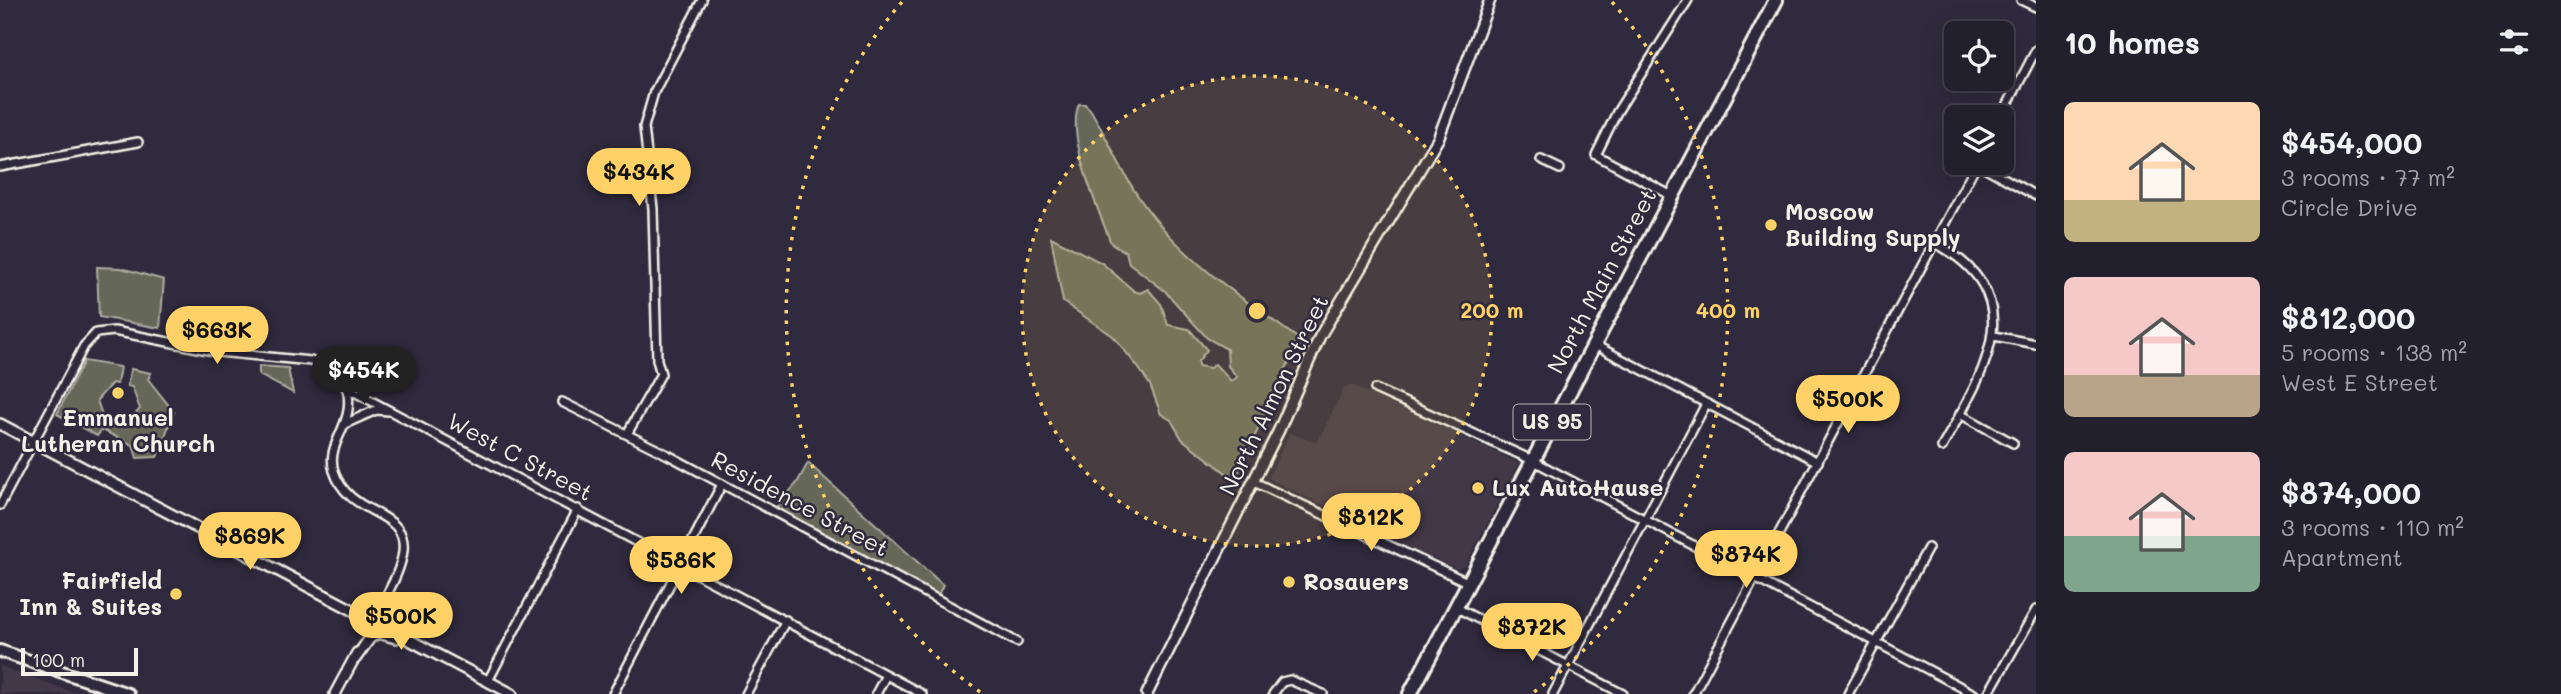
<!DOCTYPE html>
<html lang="en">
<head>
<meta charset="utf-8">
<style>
	:root { --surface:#23202e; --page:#2f2d3a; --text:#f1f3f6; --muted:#a3a3aa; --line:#403e4a; --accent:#ffd166 }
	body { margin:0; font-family:Mali,sans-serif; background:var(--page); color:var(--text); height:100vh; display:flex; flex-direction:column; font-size:26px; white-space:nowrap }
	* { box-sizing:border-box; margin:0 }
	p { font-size:23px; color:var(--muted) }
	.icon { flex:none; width:38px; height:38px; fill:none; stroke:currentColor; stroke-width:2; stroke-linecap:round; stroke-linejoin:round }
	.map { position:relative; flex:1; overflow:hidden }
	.panel { display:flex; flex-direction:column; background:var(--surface); width:525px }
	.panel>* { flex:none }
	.fabs { position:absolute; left:1944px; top:21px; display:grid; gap:14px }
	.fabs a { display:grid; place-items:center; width:70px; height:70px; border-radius:10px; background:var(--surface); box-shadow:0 7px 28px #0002,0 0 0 2px var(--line); font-size:35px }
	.scale { position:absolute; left:21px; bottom:18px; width:117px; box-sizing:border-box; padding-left:7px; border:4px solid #f4f1e8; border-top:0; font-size:19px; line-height:24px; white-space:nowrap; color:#f4f1e8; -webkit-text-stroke:5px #2f2a3d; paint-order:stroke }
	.price { position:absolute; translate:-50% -60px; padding:0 16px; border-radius:24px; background:var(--accent); color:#111; font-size:23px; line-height:46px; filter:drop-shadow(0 2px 4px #0008) }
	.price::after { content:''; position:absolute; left:50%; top:42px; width:21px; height:16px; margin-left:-10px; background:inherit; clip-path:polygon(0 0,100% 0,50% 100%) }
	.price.active { background:#222; color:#fff }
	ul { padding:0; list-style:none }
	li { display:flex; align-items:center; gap:21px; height:175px; padding:0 28px }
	li span { display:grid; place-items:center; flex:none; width:196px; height:140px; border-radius:10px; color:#555 }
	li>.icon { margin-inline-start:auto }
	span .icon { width:84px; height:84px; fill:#fffc; stroke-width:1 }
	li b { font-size:30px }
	h2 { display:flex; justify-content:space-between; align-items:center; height:84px; padding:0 28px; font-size:30px }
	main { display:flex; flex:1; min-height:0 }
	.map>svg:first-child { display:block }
	.built { fill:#423947 }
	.green { fill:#656859; stroke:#acaca0; stroke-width:2 }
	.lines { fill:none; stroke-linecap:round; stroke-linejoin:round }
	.minor-casing { stroke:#f4f1e8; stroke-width:12 }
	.tertiary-casing { stroke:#f4f1e8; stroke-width:14 }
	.primary-casing { stroke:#f4f1e8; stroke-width:16 }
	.trunk-casing { stroke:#f4f1e8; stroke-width:18 }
	.minor { stroke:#2f2a3d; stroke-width:7 }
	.tertiary { stroke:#2f2a3d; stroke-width:9 }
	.primary { stroke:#2f2a3d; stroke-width:10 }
	.trunk { stroke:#2f2a3d; stroke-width:12 }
	.ring { fill:none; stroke:#ffd166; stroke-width:3.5; stroke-dasharray:3.5 7 }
	.poi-dot { fill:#ffd166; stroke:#2f2a3d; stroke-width:2.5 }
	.labels { text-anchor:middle; stroke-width:5; stroke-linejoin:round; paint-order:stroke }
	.shield { fill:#2f2a3d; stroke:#b9b5b5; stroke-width:2 }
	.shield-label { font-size:21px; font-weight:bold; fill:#f4f1e8 }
	.poi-label { font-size:23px; font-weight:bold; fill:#f4f1e8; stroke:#2f2a3d; text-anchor:start }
	.street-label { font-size:23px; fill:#f4f1e8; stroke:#2f2a3d }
	.centre { fill:#ffd166; stroke:#2f2a3d; stroke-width:3.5 }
	.ring-label { font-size:21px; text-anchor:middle; font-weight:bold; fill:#ffd166; stroke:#2f2a3d; stroke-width:5; stroke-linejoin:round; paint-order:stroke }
</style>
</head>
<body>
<main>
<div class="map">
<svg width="2036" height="694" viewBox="0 0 2036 694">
	<rect width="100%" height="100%" fill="#2f2a3d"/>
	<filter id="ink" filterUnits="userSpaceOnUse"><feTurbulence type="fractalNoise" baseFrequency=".0143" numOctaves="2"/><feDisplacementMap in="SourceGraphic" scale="14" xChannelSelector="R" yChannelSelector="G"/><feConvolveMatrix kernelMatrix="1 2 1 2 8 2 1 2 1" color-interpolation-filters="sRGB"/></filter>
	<g filter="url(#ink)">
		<g class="built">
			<path d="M1351 385 1519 463 1465 566 1458 569 1415 550 1268 478 1290 433 1317 443 1344 388Z"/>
			<path d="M0 666 78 694H0Z"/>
		</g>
		<g class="green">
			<path d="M1079 104H1085L1090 109C1106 135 1118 164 1134 190 1175 255 1241 298 1302 341L1288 364 1236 477 1230 476 1182 439 1171 420 1161 414 1150 385 1138 367 1113 336 1063 302 1051 237 1102 263 1134 291 1140 293 1148 289 1161 304 1168 325 1189 329 1207 350 1198 361V366L1210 368 1215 364 1231 381 1237 377 1228 366 1227 349 1207 338 1165 291 1129 263 1126 252 1111 243C1099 211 1065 136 1079 104Z"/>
			<path d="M97 267 121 268 164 280 160 328 99 317Z"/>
			<path d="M84 361 120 367 117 384 112 383 97 400 104 421 125 425 140 409 132 387 127 386 131 369 151 373 148 379 174 412 157 457 137 458 133 445 102 430 97 436 57 414Z"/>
			<path d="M259 366 288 368 293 393 259 375Z"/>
			<path d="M808 463 943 585 936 599 773 511 797 483Z"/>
		</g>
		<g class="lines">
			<defs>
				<g id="minor">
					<path d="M2021 0 2036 7"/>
					<path d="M2001 117 2036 50"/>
					<path d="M1541 160 1560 169"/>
					<path d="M1977 163 2036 196"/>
					<path d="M0 167 138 142"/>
					<path d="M1672 196 1596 155 1617 112 1688 0"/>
					<path d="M1935 243C2035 297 1983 373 1942 447"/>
					<path d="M1994 336 2036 344"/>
					<path d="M1593 344 1818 462"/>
					<path d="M347 388C356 426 325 442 334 471 353 531 441 498 385 598"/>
					<path d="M1375 389 1532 460 1974 694"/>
					<path d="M562 402 668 455 1017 642"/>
					<path d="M1960 414 2013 443"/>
					<path d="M347 423 376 410 389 411"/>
					<path d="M627 434 661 374 657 360 653 209 644 127 654 92 702 0"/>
					<path d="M1254 482 1467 582"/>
					<path d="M0 505 84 346 96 333 114 331 218 352 311 361 329 370 347 388 922 694"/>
					<path d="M1455 607 1623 694"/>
					<path d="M488 681 578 509"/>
					<path d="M613 694 722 484"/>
					<path d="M746 694 786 620"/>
					<path d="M876 694 886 675"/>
					<path d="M1273 694 1282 682 1290 680 1323 694"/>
					<path d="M1553 694 1706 404"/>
					<path d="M1693 694 1977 163"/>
					<path d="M1848 694 1928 548"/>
					<path d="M1988 694 2036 610"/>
				</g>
				<g id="tertiary">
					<path d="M0 424 512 694"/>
					<path d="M355 659 370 638 378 633 396 638"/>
					<path d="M335 694 357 653"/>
					<path d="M1147 694 1279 430 1320 336 1438 139 1490 0"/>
				</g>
				<path id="primary" d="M0 651 128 694"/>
				<path id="trunk" d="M1410 694 1776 0"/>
			</defs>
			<use href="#minor" class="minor-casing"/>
			<use href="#tertiary" class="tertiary-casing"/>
			<use href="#primary" class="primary-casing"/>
			<use href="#trunk" class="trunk-casing"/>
			<use href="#minor" class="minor"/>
			<use href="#tertiary" class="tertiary"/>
			<use href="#primary" class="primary"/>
			<use href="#trunk" class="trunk"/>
		</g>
	</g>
	<circle cx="1257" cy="311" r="235" fill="#ffd166" fill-opacity=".12"/>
	<g class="ring">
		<circle cx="1257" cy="311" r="235"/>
		<path d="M980 692A471 471 0 0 1 902 2M1612 2A471 471 0 0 1 1534 692"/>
	</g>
	<g class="poi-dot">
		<circle cx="1771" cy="225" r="7"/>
		<circle cx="118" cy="393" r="7"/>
		<circle cx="1478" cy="488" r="7"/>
		<circle cx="1289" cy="582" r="7"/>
		<circle cx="176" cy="594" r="7"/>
	</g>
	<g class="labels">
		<rect class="shield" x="1513.5" y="404.5" width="77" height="35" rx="5"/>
		<g class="shield-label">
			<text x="1552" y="429">US 95</text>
		</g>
		<g class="poi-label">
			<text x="1785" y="220">Moscow<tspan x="1785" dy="26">Building Supply</tspan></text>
			<text x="118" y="426" text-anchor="middle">Emmanuel<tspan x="118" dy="26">Lutheran Church</tspan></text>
			<text x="1492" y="496">Lux AutoHause</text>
			<text x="162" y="589" text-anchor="end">Fairfield<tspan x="162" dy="26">Inn &amp; Suites</tspan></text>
			<text x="1303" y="590">Rosauers</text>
		</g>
		<g class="street-label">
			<text transform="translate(1602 281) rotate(-62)" y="8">North Main Street</text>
			<text transform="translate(1274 395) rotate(-64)" y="8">North Almon Street</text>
			<text transform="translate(520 457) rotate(28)" y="8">West C Street</text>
			<text transform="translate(800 504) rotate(28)" y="8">Residence Street</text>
		</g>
	</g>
	<circle cx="1257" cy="311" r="10" class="centre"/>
	<g class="ring-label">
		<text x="1492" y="318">200 m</text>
		<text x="1728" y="318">400 m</text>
	</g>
</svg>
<div class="fabs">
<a><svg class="icon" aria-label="locate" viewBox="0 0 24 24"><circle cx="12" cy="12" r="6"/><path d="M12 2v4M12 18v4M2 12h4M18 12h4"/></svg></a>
<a><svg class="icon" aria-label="layers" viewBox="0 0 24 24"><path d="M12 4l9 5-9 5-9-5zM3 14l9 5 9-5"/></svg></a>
</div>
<div class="scale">100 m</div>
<b class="price" style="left:639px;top:208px">$434K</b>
<b class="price" style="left:217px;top:366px">$663K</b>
<b class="price active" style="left:364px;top:406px">$454K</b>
<b class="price" style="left:1848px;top:435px">$500K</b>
<b class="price" style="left:1371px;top:553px">$812K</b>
<b class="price" style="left:250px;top:572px">$869K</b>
<b class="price" style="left:1746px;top:590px">$874K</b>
<b class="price" style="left:681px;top:596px">$586K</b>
<b class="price" style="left:401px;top:652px">$500K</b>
<b class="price" style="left:1532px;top:663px">$872K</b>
</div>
<section class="panel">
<h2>10 homes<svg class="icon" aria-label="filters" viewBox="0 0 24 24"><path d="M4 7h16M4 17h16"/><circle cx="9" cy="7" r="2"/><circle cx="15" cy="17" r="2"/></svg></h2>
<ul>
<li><span style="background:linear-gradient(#ffd9b3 70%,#c2b280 0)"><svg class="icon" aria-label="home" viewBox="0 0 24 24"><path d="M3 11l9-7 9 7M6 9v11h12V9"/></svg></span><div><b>$454,000</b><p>3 rooms · 77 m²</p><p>Circle Drive</p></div></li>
<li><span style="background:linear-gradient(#f6c9c9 70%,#b9a48a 0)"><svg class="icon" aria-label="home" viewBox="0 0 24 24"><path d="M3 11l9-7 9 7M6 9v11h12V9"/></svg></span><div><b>$812,000</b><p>5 rooms · 138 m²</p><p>West E Street</p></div></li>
<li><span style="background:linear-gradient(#f6c9c9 60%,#7fa58c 0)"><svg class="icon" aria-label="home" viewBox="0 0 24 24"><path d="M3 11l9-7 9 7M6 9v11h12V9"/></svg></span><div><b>$874,000</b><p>3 rooms · 110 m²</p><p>Apartment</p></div></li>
</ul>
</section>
</main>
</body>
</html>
